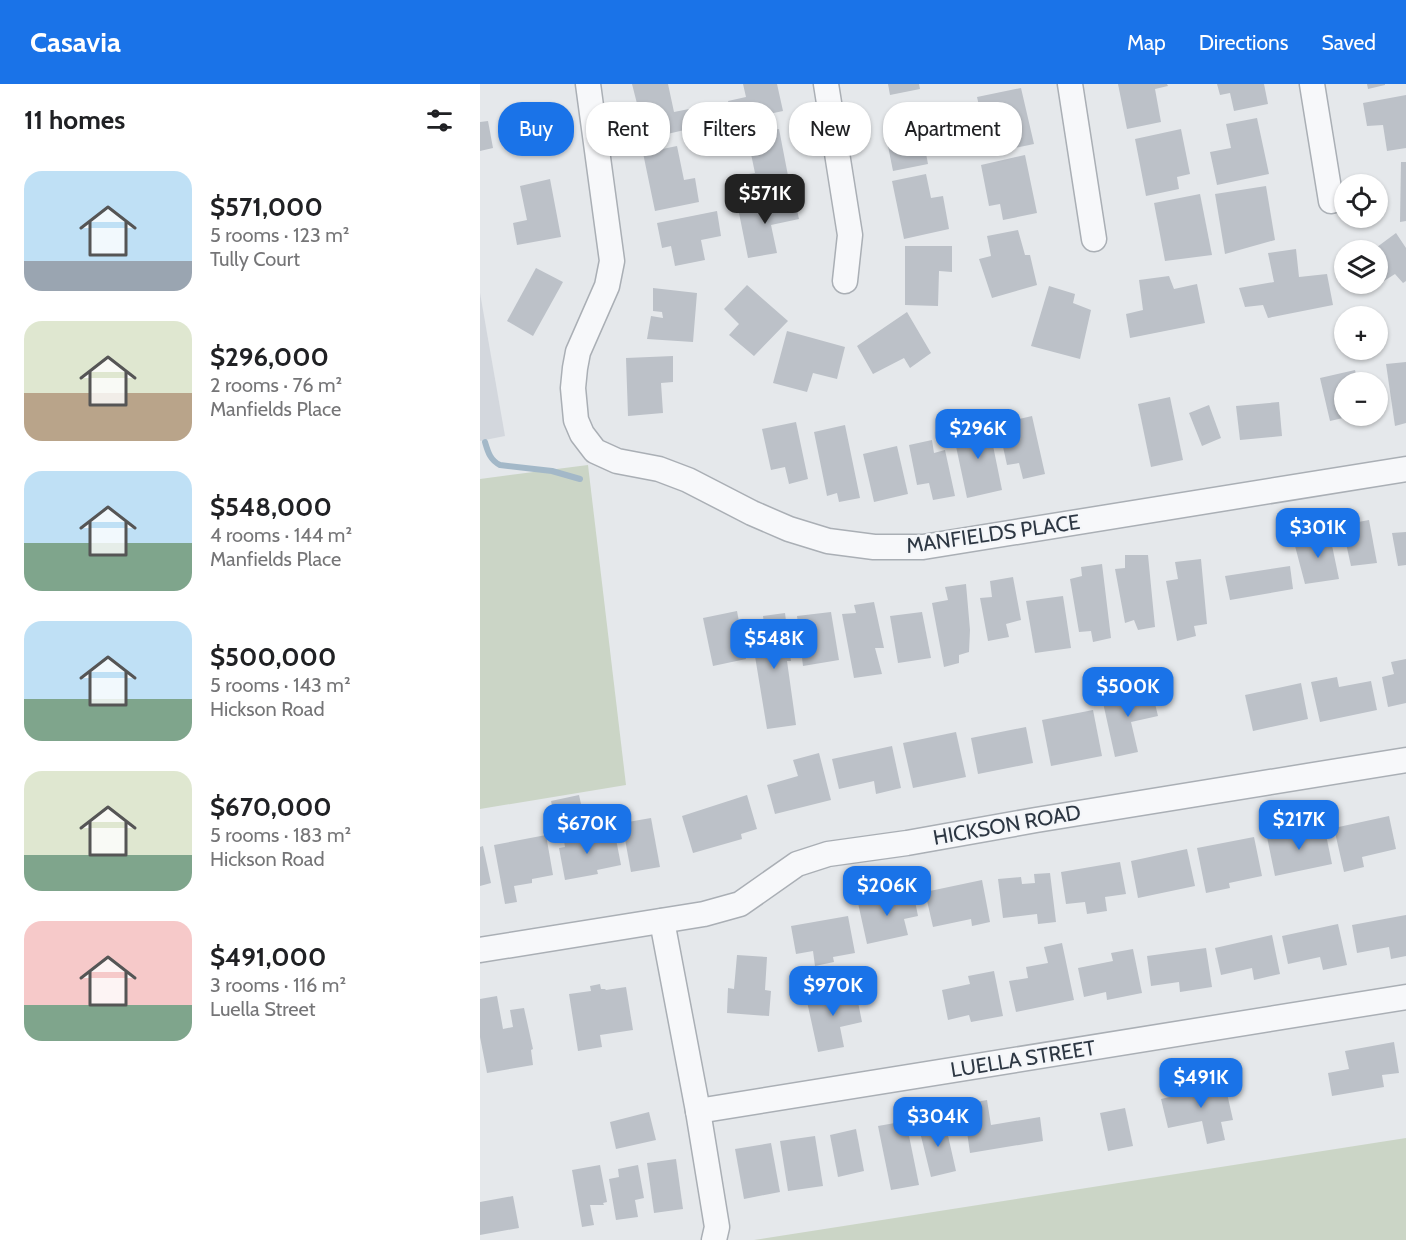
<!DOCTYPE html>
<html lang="en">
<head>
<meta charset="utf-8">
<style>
	:root { --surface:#fff; --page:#f6f6f6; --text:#202124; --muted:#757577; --accent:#1a73e8 }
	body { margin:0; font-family:Cabin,sans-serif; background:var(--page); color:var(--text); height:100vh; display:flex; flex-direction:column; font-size:22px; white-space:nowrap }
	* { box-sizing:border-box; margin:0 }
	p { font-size:20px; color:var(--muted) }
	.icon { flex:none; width:33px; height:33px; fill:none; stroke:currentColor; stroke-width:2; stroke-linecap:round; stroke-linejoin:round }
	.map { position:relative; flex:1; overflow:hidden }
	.details { display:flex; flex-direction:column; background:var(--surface); width:480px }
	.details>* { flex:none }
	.banner { position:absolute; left:18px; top:18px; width:570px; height:54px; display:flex; gap:12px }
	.tools { position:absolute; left:854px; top:90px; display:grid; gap:12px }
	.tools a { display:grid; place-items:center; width:54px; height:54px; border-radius:50%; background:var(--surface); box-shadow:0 2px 4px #0004; font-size:30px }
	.price { position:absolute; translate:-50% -51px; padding:0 14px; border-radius:12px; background:var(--accent); color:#fff; font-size:20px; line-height:39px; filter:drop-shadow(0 2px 3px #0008) }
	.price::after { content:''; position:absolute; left:50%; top:36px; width:18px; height:14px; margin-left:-9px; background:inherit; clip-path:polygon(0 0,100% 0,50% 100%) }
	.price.current { background:#222; color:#fff }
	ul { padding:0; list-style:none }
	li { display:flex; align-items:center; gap:18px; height:150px; padding:0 24px }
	li span { display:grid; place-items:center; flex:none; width:168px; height:120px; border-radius:18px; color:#555 }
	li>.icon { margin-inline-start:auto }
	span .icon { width:72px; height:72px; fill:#fffc; stroke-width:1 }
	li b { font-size:26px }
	h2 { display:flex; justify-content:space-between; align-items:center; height:72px; padding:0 24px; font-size:26px }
	.chip { padding:0 21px; border-radius:24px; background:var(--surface); box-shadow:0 2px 4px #0004; font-size:21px; line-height:54px }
	.chip.current { background:var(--accent); color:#fff }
	header { display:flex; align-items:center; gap:36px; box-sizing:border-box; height:84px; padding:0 30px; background:var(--accent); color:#fff }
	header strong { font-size:28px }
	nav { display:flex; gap:33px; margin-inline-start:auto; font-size:21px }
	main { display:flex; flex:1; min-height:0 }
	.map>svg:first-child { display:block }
	.built { fill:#d3d7dd }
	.green { fill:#cbd5c6 }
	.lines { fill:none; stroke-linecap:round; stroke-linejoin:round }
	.stream { stroke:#a3b8c8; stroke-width:6 }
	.building { fill:#bcc1c8 }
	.minor-casing { stroke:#aaafb5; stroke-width:27 }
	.minor { stroke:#f7f8fa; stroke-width:24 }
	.labels { text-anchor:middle; stroke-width:4.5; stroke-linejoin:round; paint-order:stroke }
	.street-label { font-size:21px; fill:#2d3743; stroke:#f4f6f9 }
</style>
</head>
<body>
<header>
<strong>Casavia</strong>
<nav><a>Map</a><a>Directions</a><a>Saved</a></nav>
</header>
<main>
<section class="details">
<h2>11 homes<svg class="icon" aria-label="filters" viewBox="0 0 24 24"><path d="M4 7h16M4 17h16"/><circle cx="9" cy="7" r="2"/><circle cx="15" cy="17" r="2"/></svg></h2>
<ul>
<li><span style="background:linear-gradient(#bfe0f5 75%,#9aa5b1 0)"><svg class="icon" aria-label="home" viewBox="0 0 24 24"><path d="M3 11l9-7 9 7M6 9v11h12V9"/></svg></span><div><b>$571,000</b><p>5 rooms · 123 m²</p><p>Tully Court</p></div></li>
<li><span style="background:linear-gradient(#dfe7d0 60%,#b9a48a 0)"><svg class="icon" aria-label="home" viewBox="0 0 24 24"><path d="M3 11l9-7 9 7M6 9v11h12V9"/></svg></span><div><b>$296,000</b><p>2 rooms · 76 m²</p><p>Manfields Place</p></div></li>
<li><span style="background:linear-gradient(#bfe0f5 60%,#7fa58c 0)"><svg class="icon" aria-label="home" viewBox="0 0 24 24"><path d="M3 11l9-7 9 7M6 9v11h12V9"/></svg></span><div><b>$548,000</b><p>4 rooms · 144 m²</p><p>Manfields Place</p></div></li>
<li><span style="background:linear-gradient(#bfe0f5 65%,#7fa58c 0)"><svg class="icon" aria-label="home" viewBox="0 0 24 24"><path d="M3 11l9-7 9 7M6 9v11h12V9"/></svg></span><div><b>$500,000</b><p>5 rooms · 143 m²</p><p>Hickson Road</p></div></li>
<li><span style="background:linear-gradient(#dfe7d0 70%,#7fa58c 0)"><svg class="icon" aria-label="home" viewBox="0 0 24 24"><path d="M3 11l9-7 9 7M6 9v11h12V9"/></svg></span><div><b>$670,000</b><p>5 rooms · 183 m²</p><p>Hickson Road</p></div></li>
<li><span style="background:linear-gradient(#f6c9c9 70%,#7fa58c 0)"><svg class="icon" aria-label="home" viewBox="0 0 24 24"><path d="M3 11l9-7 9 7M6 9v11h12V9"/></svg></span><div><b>$491,000</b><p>3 rooms · 116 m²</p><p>Luella Street</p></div></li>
</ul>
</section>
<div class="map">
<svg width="926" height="1156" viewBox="0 0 926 1156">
	<rect width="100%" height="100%" fill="#e5e8eb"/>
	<path class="built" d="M0 209 25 352 0 357Z"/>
	<g class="green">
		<path d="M108 381 146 701 0 725V395Z"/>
		<path d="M926 1054V1156H274Z"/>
	</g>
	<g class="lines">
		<path class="stream" d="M5 358C8 368 10 376 20 381L72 387 100 395"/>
	</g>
	<g class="building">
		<path d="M152 0H188L194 28 209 25 213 44 166 55Z"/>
		<path d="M263 0H297L303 27 253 38 248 17 266 13Z"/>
		<path d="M408 0H439L440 5 410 11Z"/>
		<path d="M638 0H687L688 2 675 5 681 38 647 45Z"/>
		<path d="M737 0H784L788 20 754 27 750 9 740 11Z"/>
		<path d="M887 0H905V1L888 5Z"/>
		<path d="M541 4 554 60 520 67 516 51 506 53 497 13Z"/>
		<path d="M926 11V64L907 67 903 41 887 42 883 19Z"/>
		<path d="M457 18 464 55 444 59 448 80 413 87 408 62 415 60 408 28Z"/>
		<path d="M777 34 789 90 737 101 730 68 751 64 746 40Z"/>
		<path d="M8 37 13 64 0 67V38Z"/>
		<path d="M299 45 310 102 260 112 256 92 275 89 267 51Z"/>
		<path d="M701 45 710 90 697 93 699 105 666 112 655 55Z"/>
		<path d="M197 62 204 96 215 94 219 118 175 127 163 69Z"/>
		<path d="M545 71 557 129 523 136 520 120 509 122 501 81Z"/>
		<path d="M921 78H926V137L920 138Z"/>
		<path d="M446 90 451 114 463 112 469 145 424 155 412 97Z"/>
		<path d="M70 95 81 153 37 161 33 139 47 136 40 102Z"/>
		<path d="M786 102 795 156 745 170 735 110Z"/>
		<path d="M720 110 732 171 685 177 674 119Z"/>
		<path d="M314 113 319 135 291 141 297 169 268 174 258 124Z"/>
		<path d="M237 127 241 152 221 156 225 176 195 182 191 162 182 164 177 139Z"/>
		<path d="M538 146 545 171H550L557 201 512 214 499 175 511 172 507 152Z"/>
		<path d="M916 149 926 164V197L923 199 915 190 885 209 878 200H897V166H893Z"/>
		<path d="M425 162H472V188L459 187 458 222 425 221Z"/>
		<path d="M816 165 819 193 847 190 853 221 788 234 783 221 765 223 759 204 794 198 788 169Z"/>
		<path d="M56 184 83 198 53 252 27 237Z"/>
		<path d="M689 192 694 205 717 200 725 239 650 254 646 230 663 226 659 196Z"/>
		<path d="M267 201 308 237 274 272 249 251 259 240 244 225Z"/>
		<path d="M569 202 595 210 593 219 611 226 600 275 551 262Z"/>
		<path d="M173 204 217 209 213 258 167 255 171 232 183 234 182 228 173 227Z"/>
		<path d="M427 228 451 269 430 284 424 274 393 290 377 262Z"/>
		<path d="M307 247 365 263 357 295 333 289 327 308 293 299Z"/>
		<path d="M193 272V298L181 299 183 329 148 332 146 274Z"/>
		<path d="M926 278V339L915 342 906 280Z"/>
		<path d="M875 286 878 298H864L863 334 850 337 840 294Z"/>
		<path d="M690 313 703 376 671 383 658 320Z"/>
		<path d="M799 318 802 352 760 356 756 322Z"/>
		<path d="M729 321 741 354 722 362 709 329Z"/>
		<path d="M552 332 565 390 543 395 539 379 527 381 518 340Z"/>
		<path d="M508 337 522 406 487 414 474 353 487 351 485 341Z"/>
		<path d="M316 338 328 395 309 400 305 383 291 386 282 345Z"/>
		<path d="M365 341 380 414 359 418 357 409 347 412 334 348Z"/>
		<path d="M452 356 454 369 465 366 475 412 453 416 449 399 437 401 429 361Z"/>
		<path d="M417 362 428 410 394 418 383 370Z"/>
		<path d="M889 436 897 479 871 482 862 441Z"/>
		<path d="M849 447 859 495 825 500 815 462 834 459 830 449Z"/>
		<path d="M926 448V481L918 482 912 449Z"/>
		<path d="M645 471H668L675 543 658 546 654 536 645 539 635 485 645 484Z"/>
		<path d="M721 475 727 540 714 542 716 552 697 557 686 497 698 495 695 478Z"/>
		<path d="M622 480 631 554 613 558 611 547 599 548 590 495 602 492 601 483Z"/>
		<path d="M810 482 813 505 750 516 745 492Z"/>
		<path d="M533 493 541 536 526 540 529 553 508 557 500 514 512 513 510 497Z"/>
		<path d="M486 500 490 546 489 568 479 571V579L464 583 452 519 468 516 465 503Z"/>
		<path d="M583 512 591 564 555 569 546 517Z"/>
		<path d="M394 518 404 564H395L402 590 374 594 362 530 376 529 374 521Z"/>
		<path d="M257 527 266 575 233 582 223 534Z"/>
		<path d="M351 528 359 576 323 582 317 532Z"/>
		<path d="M442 528 451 574 418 579 410 532Z"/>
		<path d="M305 529 311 577H307L316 641 287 645 270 542 284 540 283 532Z"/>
		<path d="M926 575V619L908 623 902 593 914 590 911 578Z"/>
		<path d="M857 593 859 603 891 597 897 626 840 638 831 598Z"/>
		<path d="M821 599 828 635 773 647 765 611Z"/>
		<path d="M671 603 678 632 651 638 658 668 635 673 622 614Z"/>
		<path d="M613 626 622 672 571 682 562 636Z"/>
		<path d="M546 643 553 679 498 690 491 654Z"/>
		<path d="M476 648 486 693 433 704 423 659Z"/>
		<path d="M412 662 421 704 396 710 394 697 359 705 352 675Z"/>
		<path d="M339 669 351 716 295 730 287 701 318 692 313 676Z"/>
		<path d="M99 711 104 733 76 739 71 717Z"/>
		<path d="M267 711 277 745 261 750 262 755 213 769 202 732Z"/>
		<path d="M909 732 916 765 882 773 884 783 864 788 854 744Z"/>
		<path d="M171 734 180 783 151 788 142 739Z"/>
		<path d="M844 741 852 780 795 792 787 753Z"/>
		<path d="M115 745 118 759 136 755 141 781 117 786 118 790 85 796 79 764 85 763 83 751Z"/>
		<path d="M66 751 73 791 52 795V799L34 802 37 818 25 820 14 761Z"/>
		<path d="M774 753 782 792 749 799 750 804 726 809 717 764Z"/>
		<path d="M3 762 11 799 0 802V763Z"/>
		<path d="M707 765 715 802 658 814 651 777Z"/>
		<path d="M640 778 646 810 625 813 627 827 607 830 605 818 586 820 581 788Z"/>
		<path d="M570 789 576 838 558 840 557 830 523 834 518 795 541 793 542 800 555 799 554 790Z"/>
		<path d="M502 796 510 838 492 842 491 835 453 843 445 808Z"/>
		<path d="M433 807 438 832 424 835 428 851 387 860 378 819Z"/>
		<path d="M926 831V872L911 875 909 863 877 869 872 841Z"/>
		<path d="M368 832 375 869 353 873 354 878 335 882 333 867 316 870 311 842Z"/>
		<path d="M858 840 867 881 843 886 840 873 808 880 802 852Z"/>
		<path d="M792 851 800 890 774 896 772 884 741 891 735 864Z"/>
		<path d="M582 859 594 916 536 928 529 897 548 894 546 883 568 879 564 863Z"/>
		<path d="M726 864 732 903 700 908 699 898 671 902 667 872Z"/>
		<path d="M653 865 662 909 627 916 626 908 604 913 598 884 633 877 631 869Z"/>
		<path d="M257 871 287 873 285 906 291 907 289 932 247 929 248 904 254 905Z"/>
		<path d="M514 887 523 932 491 938 489 931 468 936 462 906 490 900 488 892Z"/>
		<path d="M120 900 121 905H125L126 906 146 903 153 946 120 951 122 963 98 967 89 910 111 907 110 902Z"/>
		<path d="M375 903 382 938 360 943 364 963 338 968 326 913Z"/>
		<path d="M17 912 23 945 33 943 30 926 44 924 53 965 51 966 53 981 7 989 0 953V915Z"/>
		<path d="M914 958 919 989 902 991 904 1003 852 1012 848 989 869 985 865 967Z"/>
		<path d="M744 996 753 1036 741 1038 745 1056 727 1060 722 1037 688 1044 681 1015 702 1010V1005Z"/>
		<path d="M507 1016 511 1041 560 1033 563 1057 490 1069 483 1020Z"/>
		<path d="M645 1024 653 1062 628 1067 620 1029Z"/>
		<path d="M169 1028 176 1056 136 1065 130 1038Z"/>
		<path d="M464 1034 476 1087 451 1093 439 1044 451 1042 450 1037Z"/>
		<path d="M426 1037 439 1101 411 1106 398 1042Z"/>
		<path d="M376 1045 384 1087 358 1093 350 1051Z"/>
		<path d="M335 1052 343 1102 308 1107 300 1057Z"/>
		<path d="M291 1059 300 1108 264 1115 255 1065Z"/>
		<path d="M196 1075 203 1125 174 1129 167 1079Z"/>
		<path d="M120 1081 127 1118 123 1119 124 1121H110L114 1141 102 1143 92 1086Z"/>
		<path d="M158 1081 164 1114 155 1116 158 1133 136 1136 129 1095 139 1093 138 1085Z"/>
		<path d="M33 1112 39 1144 0 1151V1118Z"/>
	</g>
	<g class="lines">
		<defs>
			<g id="minor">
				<path d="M108 0 132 177 127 202 98 268 95 284 93 304 96 336 102 350 115 367 137 377 179 385 208 396 272 429 309 445 348 457 394 463H443L926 385"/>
				<path d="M346 0 370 151 365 197"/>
				<path d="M590 0 614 155"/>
				<path d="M832 0 851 117"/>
				<path d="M182 837 218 1027 237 1143 234 1156"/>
				<path d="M0 866 224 830 260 820 317 780 348 770 427 759 556 736 926 676"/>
				<path d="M218 1027 926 913"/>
			</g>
		</defs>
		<use href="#minor" class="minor-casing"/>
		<use href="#minor" class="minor"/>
	</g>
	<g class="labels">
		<g class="street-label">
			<text transform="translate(513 450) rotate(-8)" y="7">MANFIELDS PLACE</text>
			<text transform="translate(527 741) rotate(-10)" y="7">HICKSON ROAD</text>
			<text transform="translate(543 975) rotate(-9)" y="7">LUELLA STREET</text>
		</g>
	</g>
</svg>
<div class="tools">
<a><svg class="icon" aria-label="locate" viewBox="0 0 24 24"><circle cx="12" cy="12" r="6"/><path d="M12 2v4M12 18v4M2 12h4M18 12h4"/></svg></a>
<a><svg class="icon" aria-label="layers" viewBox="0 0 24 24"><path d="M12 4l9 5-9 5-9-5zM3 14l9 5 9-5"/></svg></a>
<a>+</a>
<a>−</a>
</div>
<b class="price current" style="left:285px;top:141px">$571K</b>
<b class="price" style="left:498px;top:376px">$296K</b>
<b class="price" style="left:838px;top:475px">$301K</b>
<b class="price" style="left:294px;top:586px">$548K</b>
<b class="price" style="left:648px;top:634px">$500K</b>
<b class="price" style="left:819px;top:767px">$217K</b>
<b class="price" style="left:107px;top:771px">$670K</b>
<b class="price" style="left:407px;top:833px">$206K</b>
<b class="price" style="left:353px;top:933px">$970K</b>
<b class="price" style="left:721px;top:1025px">$491K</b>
<b class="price" style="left:458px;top:1064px">$304K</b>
<div class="banner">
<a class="chip current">Buy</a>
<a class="chip">Rent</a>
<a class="chip">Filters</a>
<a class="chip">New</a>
<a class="chip">Apartment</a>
</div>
</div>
</main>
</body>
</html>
